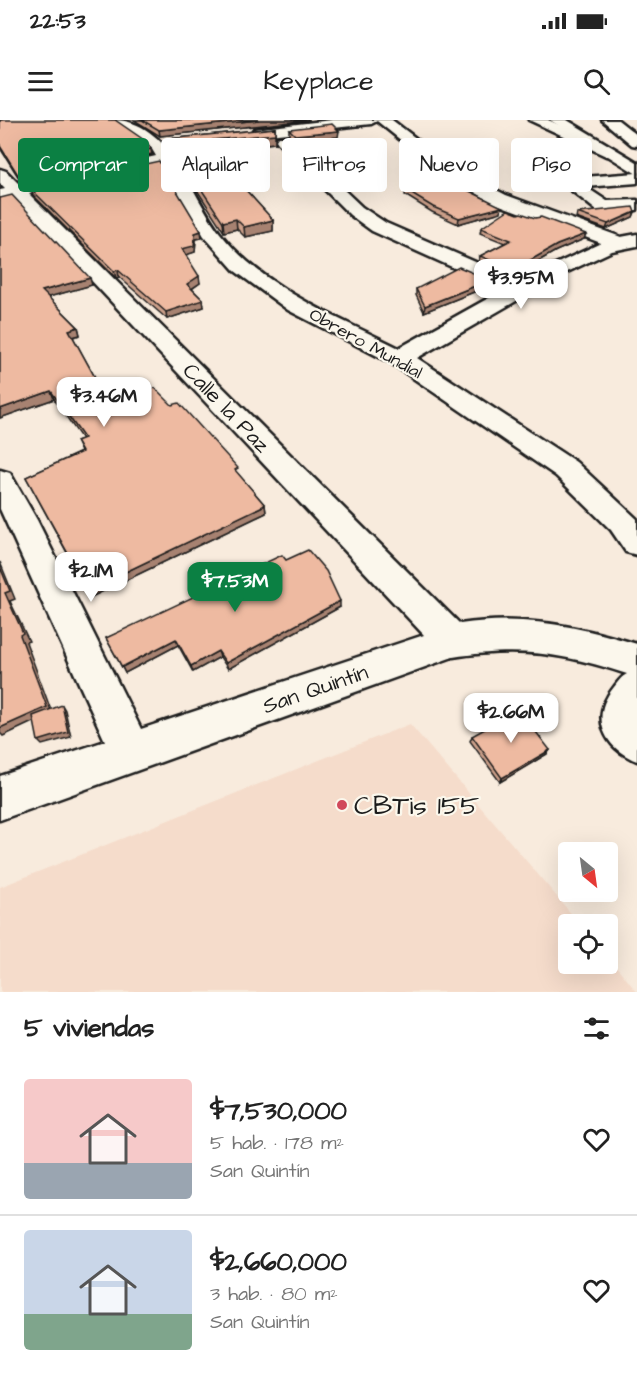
<!DOCTYPE html>
<html lang="es">
<head>
<meta charset="utf-8">
<style>
	:root { --surface:#fff; --page:#f2f2f2; --text:#222; --muted:#767676; --line:#e0e0e0; --accent:#0b8043 }
	body { margin:0; font-family:"Architects Daughter",sans-serif; background:var(--page); color:var(--text); height:100vh; display:flex; flex-direction:column; font-size:22px; white-space:nowrap }
	* { box-sizing:border-box; margin:0 }
	p { font-size:20px; color:var(--muted) }
	.icon { flex:none; width:33px; height:33px; fill:none; stroke:currentColor; stroke-width:2; stroke-linecap:round; stroke-linejoin:round }
	.map { position:relative; height:872px; overflow:hidden }
	.drawer { display:flex; flex-direction:column; background:var(--surface); flex:1 }
	.drawer>* { flex:none }
	.top-card { position:absolute; left:18px; top:18px; width:602px; height:54px; display:flex; gap:12px }
	.needle { width:39px; rotate:151deg }
	.controls { position:absolute; left:558px; top:722px; display:grid; gap:12px }
	.controls a { display:grid; place-items:center; width:60px; height:60px; border-radius:6px; background:var(--surface); box-shadow:0 6px 24px #0002; font-size:30px }
	.price { position:absolute; translate:-50% -51px; padding:0 14px; border-radius:12px; background:#fff; color:#222; font-size:20px; line-height:39px; filter:drop-shadow(0 2px 3px #0008) }
	.price::after { content:''; position:absolute; left:50%; top:36px; width:18px; height:14px; margin-left:-9px; background:inherit; clip-path:polygon(0 0,100% 0,50% 100%) }
	.price.active { background:var(--accent); color:#fff }
	ul { padding:0; list-style:none }
	li { display:flex; align-items:center; gap:18px; height:150px; padding:0 24px }
	li+li { border-top:2px solid var(--line) }
	li span { display:grid; place-items:center; flex:none; width:168px; height:120px; border-radius:6px; color:#555 }
	li>.icon { margin-inline-start:auto }
	span .icon { width:72px; height:72px; fill:#fffc; stroke-width:1 }
	li b { font-size:26px }
	h2 { display:flex; justify-content:space-between; align-items:center; height:72px; padding:0 24px; font-size:26px }
	.chip { padding:0 21px; border-radius:6px; background:var(--surface); box-shadow:0 6px 24px #0002; font-size:21px; line-height:54px }
	.chip.active { background:var(--accent); color:#fff }
	.status { display:flex; justify-content:space-between; align-items:center; height:42px; padding:0 30px; background:var(--surface); direction:ltr }
	.status svg { height:16px; fill:currentColor }
	header { display:flex; justify-content:space-between; align-items:center; height:78px; padding:0 24px; background:var(--surface); font-size:27px; font-weight:600 }
	.map>svg:first-child { display:block }
	.built { fill:#f5dccb }
	.lines { fill:none; stroke-linecap:round; stroke-linejoin:round }
	.minor-casing { stroke:#1c1c1c; stroke-width:5 }
	.major-casing { stroke:#1c1c1c; stroke-width:5 }
	.highway-casing { stroke:#1c1c1c; stroke-width:5 }
	.minor { fill:#fbf7ec; fill-rule:evenodd }
	.major { fill:#fbf7ec; fill-rule:evenodd }
	.highway { fill:#fbf7ec; fill-rule:evenodd }
	.wall { fill:#cda08a; stroke:#1c1c1c; stroke-width:1.5 }
	.shaded-wall { fill:#a78271; stroke:#1c1c1c; stroke-width:1.5 }
	.building { fill:#eebaa1; stroke:#1c1c1c; stroke-width:1.5 }
	.poi-dot { fill:#d1495b; stroke:#fbf7ec; stroke-width:2 }
	.labels { text-anchor:middle; stroke-width:4.5; stroke-linejoin:round; paint-order:stroke }
	.far-street-label { font-size:18px; fill:#1c1c1c; stroke:#fbf7ec }
	.street-label { font-size:22px; fill:#1c1c1c; stroke:#fbf7ec }
	.near-poi-label { font-size:27px; fill:#1c1c1c; stroke:#fbf7ec; text-anchor:start }
</style>
</head>
<body>
<div class="status"><b>22:53</b><svg viewBox="0 0 49 12"><path d="M0 12V9h3v3zM5 12V6h3v6zM10 12V3h3v9zM15 12V0h3v12zM26 1h20v11H26zM47 4h2v5h-2z"/></svg></div>
<header><svg class="icon" aria-label="menu" viewBox="0 0 24 24"><path d="M4 6h16M4 12h16M4 18h16"/></svg>Keyplace<svg class="icon" aria-label="search" viewBox="0 0 24 24"><circle cx="10" cy="10" r="6"/><path d="M15 15l6 6"/></svg></header>
<div class="map">
<svg width="637" height="872" viewBox="0 0 637 872">
	<rect width="100%" height="100%" fill="#f8ebdd"/>
	<filter id="ink" filterUnits="userSpaceOnUse"><feTurbulence type="fractalNoise" baseFrequency=".0167" numOctaves="2"/><feDisplacementMap in="SourceGraphic" scale="12" xChannelSelector="R" yChannelSelector="G"/><feConvolveMatrix kernelMatrix="1 2 1 2 8 2 1 2 1" color-interpolation-filters="sRGB"/></filter>
	<g filter="url(#ink)">
		<path class="built" d="M410 604 580 804H568V843H608V836L637 872H0V767Z"/>
		<g class="lines">
			<defs>
				<g id="minor">
					<path d="M113 0C170 0 190 74 220 113 264 169 337 197 399 228L503 170 372 111 350 95 278 23 276 20 278 17H288L362 87 386 103 519 161 601 123 494 83 444 55 377 1 371 4 259 16 254 15 252 12 254 9 332 0H392L456 49 506 75 621 117 637 114V126L612 131 563 154 417 238 576 342 637 399V435L626 432 611 410 556 356 391 243 288 190 235 151 204 116 161 44 29 74 460 504C522 494 578 506 637 524V641C604 628 589 597 614 567 618 562 621 557 627 554 563 533 519 527 453 537L0 700V656L105 621 0 389V350L10 353 37 400 141 609 424 515 13 77 0 80V70L5 69 0 64V49L6 51 21 66 156 36 150 26Z"/>
					<path d="M637 53V63L586 67 607 81 637 80V90L597 91 562 63 570 58Z"/>
				</g>
				<path id="major" d="M550 0H567L637 42V54Z"/>
				<g id="highway">
					<path d="M529 0H548L616 30 619 33 616 36H606Z"/>
					<path d="M602 0H618L637 15V26L632 25Z"/>
				</g>
			</defs>
			<use href="#minor" class="minor-casing"/>
			<use href="#major" class="major-casing"/>
			<use href="#highway" class="highway-casing"/>
			<use href="#minor" class="minor"/>
			<use href="#major" class="major"/>
			<use href="#highway" class="highway"/>
		</g>
		<g class="wall">
			<path d="M0 0 152 34 22 63 0 28Z"/>
			<path d="M134 0H310L160 16Z"/>
			<path d="M275 8V23L219 28 244 68 273 100V111L245 117 237 109 224 112 170 28 168 19Z"/>
			<path d="M289 9 338 17 295 21 289 15Z"/>
			<path d="M31 69 202 118 196 119 195 132 185 135 200 163 192 169 203 180 204 187 167 199 119 157 116 158 33 75Z"/>
			<path d="M405 70 501 92 458 104 432 92 405 75Z"/>
			<path d="M0 78 92 165 48 177 78 207 80 215 73 217 108 281 118 280 239 355 265 385 266 393 91 477 26 357 81 332 76 321 82 319 54 279 0 298Z"/>
			<path d="M635 92 633 97 606 109 576 98 577 93Z"/>
			<path d="M518 94 584 119 556 131 512 156 479 141 480 136 505 123 480 113 481 108Z"/>
			<path d="M489 166 424 192 416 175V169Z"/>
			<path d="M286 440 340 487 228 549 220 537 193 552 178 525 125 553 106 518Z"/>
			<path d="M472 616 550 630 547 634 500 662 470 621Z"/>
		</g>
		<g class="shaded-wall">
			<path d="M259 0H310L160 16 159 10Z"/>
			<path d="M275 8V23L214 29 213 20Z"/>
			<path d="M339 11 338 17 295 21V15Z"/>
			<path d="M151 29 152 34 22 63 20 58Z"/>
			<path d="M502 87 501 92 458 104 459 98Z"/>
			<path d="M635 92 633 97 606 109 608 104Z"/>
			<path d="M236 99 237 109 224 112 223 102Z"/>
			<path d="M273 100V111L245 117 244 107Z"/>
			<path d="M201 111 202 118 196 119 195 132 183 136 182 129 195 113Z"/>
			<path d="M586 114 584 119 556 131 512 156 513 150 557 125Z"/>
			<path d="M118 150 119 157 116 158 114 151Z"/>
			<path d="M199 156 200 163 188 171 187 164Z"/>
			<path d="M90 158 92 165 45 178 42 171Z"/>
			<path d="M490 160 489 166 424 192 425 186Z"/>
			<path d="M203 180 204 187 167 199 166 192Z"/>
			<path d="M78 207 80 215 72 217 69 210Z"/>
			<path d="M51 271 54 279 0 298V289Z"/>
			<path d="M265 385 266 393 91 477 88 470Z"/>
			<path d="M0 442 15 479 10 481 29 521 26 522 52 593 3 616 0 613Z"/>
			<path d="M340 481V487L228 549 226 543Z"/>
			<path d="M176 519 178 525 125 553 122 547Z"/>
			<path d="M218 531 220 537 193 552 191 546Z"/>
			<path d="M62 585 65 590 71 617 42 625 38 621Z"/>
			<path d="M550 630 547 634 500 662 502 658Z"/>
		</g>
		<g class="building">
			<path d="M0 0H115L147 22 151 29 20 58 0 26Z"/>
			<path d="M142 0H259L159 10Z"/>
			<path d="M332 4 339 11 295 15 289 9Z"/>
			<path d="M275 8V14L213 20 244 68 273 100 244 107 236 99 223 102 168 19Z"/>
			<path d="M159 41 201 111 195 113 194 126 182 129 199 156 187 164 203 180 166 192 118 150 114 151 31 69Z"/>
			<path d="M447 60 502 87 459 98 433 87 405 70Z"/>
			<path d="M12 75 90 158 42 171 78 207 69 210 108 281 117 277 118 280 155 268 172 285 179 283 238 348 235 350 265 385 88 470 26 357 82 332 76 321 84 318 51 271 0 289V78Z"/>
			<path d="M633 87 635 92 608 104 577 93Z"/>
			<path d="M508 90 518 94 521 93 535 98 541 97 586 114 557 125 513 150 480 136 511 120 481 108Z"/>
			<path d="M459 147 490 160 425 186 416 169Z"/>
			<path d="M308 430 326 451 340 481 226 543 218 531 191 546 176 519 122 547 106 518 282 435 286 440Z"/>
			<path d="M0 447 10 471 5 473 23 513 20 515 47 587 0 608Z"/>
			<path d="M62 585 68 612 38 621 33 596Z"/>
			<path d="M519 590 550 630 502 658 472 616Z"/>
		</g>
	</g>
	<circle class="poi-dot" cx="342" cy="685" r="6"/>
	<g class="labels">
		<g class="far-street-label">
			<text transform="translate(366 223) rotate(29)" y="6">Obrero Mundial</text>
		</g>
		<g class="street-label">
			<text transform="translate(227 287) rotate(46)" y="8">Calle la Paz</text>
			<text transform="translate(315 568) rotate(-19)" y="8">San Quintín</text>
		</g>
		<g class="near-poi-label">
			<text x="354" y="694">CBTis 155</text>
		</g>
	</g>
</svg>
<div class="controls">
<a><svg class="needle" viewBox="-14 -14 28 28"><path d="M0-13l5 13h-10z" fill="#e53935"/><path d="M0 13l5-13h-10z" fill="#767676"/></svg></a>
<a><svg class="icon" aria-label="locate" viewBox="0 0 24 24"><circle cx="12" cy="12" r="6"/><path d="M12 2v4M12 18v4M2 12h4M18 12h4"/></svg></a>
</div>
<b class="price" style="left:521px;top:190px">$3.95M</b>
<b class="price" style="left:104px;top:308px">$3.46M</b>
<b class="price" style="left:91px;top:483px">$2.1M</b>
<b class="price active" style="left:235px;top:493px">$7.53M</b>
<b class="price" style="left:511px;top:624px">$2.66M</b>
<div class="top-card">
<a class="chip active">Comprar</a>
<a class="chip">Alquilar</a>
<a class="chip">Filtros</a>
<a class="chip">Nuevo</a>
<a class="chip">Piso</a>
</div>
</div>
<section class="drawer">
<h2>5 viviendas<svg class="icon" aria-label="filters" viewBox="0 0 24 24"><path d="M4 7h16M4 17h16"/><circle cx="9" cy="7" r="2"/><circle cx="15" cy="17" r="2"/></svg></h2>
<ul>
<li><span style="background:linear-gradient(#f6c9c9 70%,#9aa5b1 0)"><svg class="icon" aria-label="home" viewBox="0 0 24 24"><path d="M3 11l9-7 9 7M6 9v11h12V9"/></svg></span><div><b>$7,530,000</b><p>5 hab. · 178 m²</p><p>San Quintín</p></div><svg class="icon" aria-label="heart" viewBox="0 0 24 24"><path d="M12 20l-8-8c-3-5 5-10 8-4 3-6 11-1 8 4z"/></svg></li>
<li><span style="background:linear-gradient(#c9d6e8 70%,#7fa58c 0)"><svg class="icon" aria-label="home" viewBox="0 0 24 24"><path d="M3 11l9-7 9 7M6 9v11h12V9"/></svg></span><div><b>$2,660,000</b><p>3 hab. · 80 m²</p><p>San Quintín</p></div><svg class="icon" aria-label="heart" viewBox="0 0 24 24"><path d="M12 20l-8-8c-3-5 5-10 8-4 3-6 11-1 8 4z"/></svg></li>
</ul>
</section>
</body>
</html>
